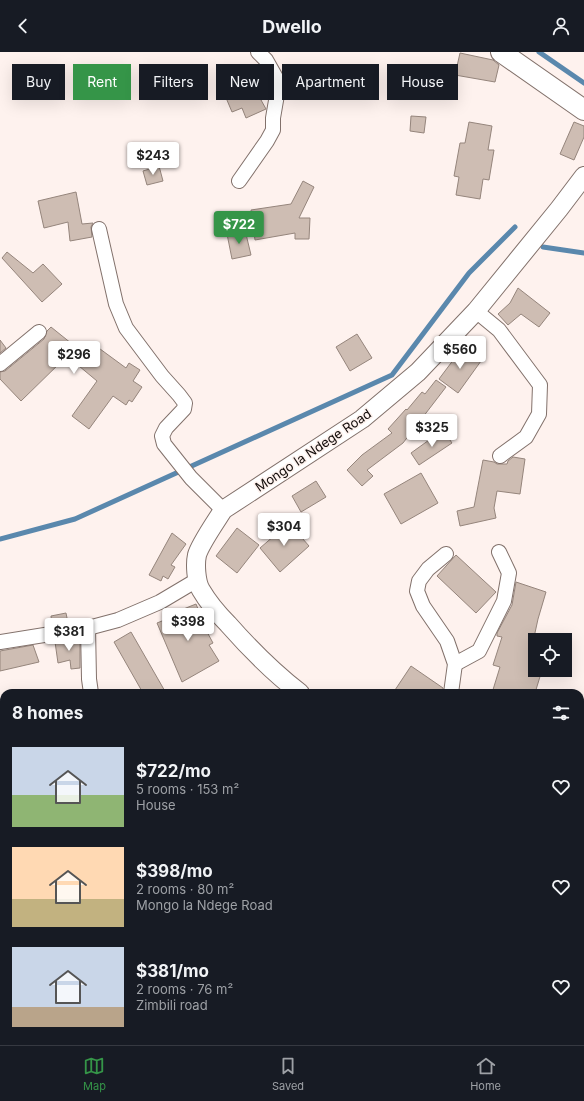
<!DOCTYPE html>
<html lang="en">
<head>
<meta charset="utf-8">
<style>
	:root { --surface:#171b24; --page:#242831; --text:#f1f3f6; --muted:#9ea1a6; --line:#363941; --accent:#359548 }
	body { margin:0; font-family:Inter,sans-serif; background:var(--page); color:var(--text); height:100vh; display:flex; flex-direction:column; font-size:15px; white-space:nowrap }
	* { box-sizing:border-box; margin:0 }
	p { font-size:13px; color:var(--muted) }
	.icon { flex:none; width:22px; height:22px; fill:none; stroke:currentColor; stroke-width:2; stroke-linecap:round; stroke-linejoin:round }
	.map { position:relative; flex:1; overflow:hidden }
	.side { position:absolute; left:0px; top:637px; width:584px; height:356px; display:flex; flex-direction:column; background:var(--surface); border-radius:12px 12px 0 0; box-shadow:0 4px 16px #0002 }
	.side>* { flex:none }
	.banner { position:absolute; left:12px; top:12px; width:560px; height:36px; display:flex; gap:8px }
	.buttons { position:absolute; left:528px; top:581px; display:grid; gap:8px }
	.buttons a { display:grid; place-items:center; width:44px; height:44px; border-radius:0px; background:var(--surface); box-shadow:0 4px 16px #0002; font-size:20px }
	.price { position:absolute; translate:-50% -34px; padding:0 9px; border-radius:4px; background:#fff; color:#222; font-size:13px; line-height:26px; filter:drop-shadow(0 1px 2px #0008) }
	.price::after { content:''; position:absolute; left:50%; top:24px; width:12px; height:9px; margin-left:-6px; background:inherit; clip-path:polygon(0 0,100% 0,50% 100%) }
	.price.on { background:var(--accent); color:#fff }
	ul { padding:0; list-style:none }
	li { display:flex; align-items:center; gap:12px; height:100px; padding:0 12px }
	li span { display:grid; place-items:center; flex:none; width:112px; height:80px; border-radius:0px; color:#555 }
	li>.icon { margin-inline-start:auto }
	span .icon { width:48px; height:48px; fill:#fffc; stroke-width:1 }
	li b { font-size:17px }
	h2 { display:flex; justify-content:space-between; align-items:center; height:48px; padding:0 12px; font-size:17px }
	.pill { padding:0 14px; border-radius:0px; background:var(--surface); box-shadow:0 4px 16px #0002; font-size:14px; line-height:36px }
	.pill.on { background:var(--accent); color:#fff }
	header { display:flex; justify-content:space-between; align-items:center; height:52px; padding:0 12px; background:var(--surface); font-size:18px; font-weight:700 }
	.dock { display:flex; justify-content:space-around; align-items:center; height:56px; border-top:1px solid var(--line); background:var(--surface); font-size:11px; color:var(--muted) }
	.dock a { display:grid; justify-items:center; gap:2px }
	.dock .on { color:var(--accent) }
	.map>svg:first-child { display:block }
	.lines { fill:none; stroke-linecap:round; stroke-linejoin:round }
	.stream { stroke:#5a88ad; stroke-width:5 }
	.building { fill:#cebdb3; stroke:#95857c }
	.minor-casing { stroke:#82716b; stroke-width:16 }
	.tertiary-casing { stroke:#82716b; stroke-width:20 }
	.secondary-casing { stroke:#82716b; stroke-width:22 }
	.minor { stroke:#fff; stroke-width:14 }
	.tertiary { stroke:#fff; stroke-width:18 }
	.secondary { stroke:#fff; stroke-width:20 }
	.labels { text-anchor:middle; stroke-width:3; stroke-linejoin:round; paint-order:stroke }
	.street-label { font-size:13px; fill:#140e0c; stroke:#fef2ee }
</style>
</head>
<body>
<header><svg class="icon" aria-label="back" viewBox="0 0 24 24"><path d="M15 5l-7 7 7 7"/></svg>Dwello<svg class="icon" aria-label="person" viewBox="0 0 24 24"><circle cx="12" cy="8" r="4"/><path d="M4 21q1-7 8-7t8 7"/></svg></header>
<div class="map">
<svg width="584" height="993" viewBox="0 0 584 993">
	<rect width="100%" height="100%" fill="#fef2ee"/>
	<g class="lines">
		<g class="stream">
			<path d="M539 0 584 31"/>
			<path d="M543 195 584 201"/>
			<path d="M0 487 75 467 392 323 469 221 515 175"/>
		</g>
	</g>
	<g class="building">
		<path d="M460 1 493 8 499 13 495 30 455 23Z"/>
		<path d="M254 21 257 30 264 27 269 39 268 45 261 48 266 57 246 66 242 56 232 60 224 41 241 33 239 27Z"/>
		<path d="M411 64 426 65 424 81 410 79Z"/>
		<path d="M469 70 492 74 488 98H494L489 128 483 127 480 147 456 143 459 125 454 124 460 91H465Z"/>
		<path d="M574 70 584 74V85L574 108 560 102Z"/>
		<path d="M159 114 163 129 147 133 143 119Z"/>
		<path d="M303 129 314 135 299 166H310L309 187H295V181L255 188 251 158 291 152Z"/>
		<path d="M76 140 82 172 93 171 91 175 92 185 70 189 68 170 44 176 38 149Z"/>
		<path d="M245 178 251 203 232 207 227 182Z"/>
		<path d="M7 200 33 221 43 212 62 232 42 250 2 206Z"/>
		<path d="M518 236 550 261 539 275 521 262 508 273 498 262 510 251Z"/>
		<path d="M51 275 87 304 96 294 126 316 129 311 140 318 133 329 142 335 132 350 129 348 126 353 113 344 89 377 72 364 97 329 73 309 70 312 64 307 21 349 0 327V320L5 319 44 287 47 279Z"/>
		<path d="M357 282 372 306 350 319 336 295Z"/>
		<path d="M0 288 6 296 0 301Z"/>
		<path d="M463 295 481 309 458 341 439 327Z"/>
		<path d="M436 328 446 335 403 391 367 418 373 424 362 434 347 418 362 403 392 381 388 377 406 357 407 358 422 340 425 342Z"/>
		<path d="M443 378 452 391 419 413 411 401Z"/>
		<path d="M513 405 525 407 520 442 497 439 494 456 496 466 460 474 457 459 474 455 483 408 494 410 497 412H507L508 409Z"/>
		<path d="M421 421 438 451 401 472 384 442Z"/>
		<path d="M316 429 326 445 301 460 292 444Z"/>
		<path d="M289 471 309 494 280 520 260 496Z"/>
		<path d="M237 476 259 493 237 521 216 504Z"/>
		<path d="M172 481 186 492 171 513 175 515 168 527 163 524 161 529 149 523Z"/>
		<path d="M456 503 496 540 476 561 437 524Z"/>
		<path d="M516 530 546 540 538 567 531 599 535 601V618H542L535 641H492L500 615 493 613 502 585 497 584V581L512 553Z"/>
		<path d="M196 552 201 564 199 565 213 591 209 593 219 609 182 630 157 571 172 565 171 562Z"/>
		<path d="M66 561 68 571 52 573 51 564Z"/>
		<path d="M131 580 166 641H143L114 590Z"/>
		<path d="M80 587V616L71 617 70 608 58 611 55 590Z"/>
		<path d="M33 593 39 610 0 619V599Z"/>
		<path d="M411 614 443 636V641H393Z"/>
	</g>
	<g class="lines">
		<defs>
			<g id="minor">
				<path d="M239 129 267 89 273 78V66L279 31 266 8 258 0"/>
				<path d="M99 177 116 252 126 276 162 324 179 343 185 351 184 357 166 376 162 384 164 392 191 426 223 458"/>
				<path d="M476 259 499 278 540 333 539 362 526 385 500 404"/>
				<path d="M0 312 39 280"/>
				<path d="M446 502 428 517 419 529 417 539 423 554 447 589 455 612 451 641"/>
				<path d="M88 576 89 627 91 641"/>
				<path d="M0 590 88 576 118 568 160 550 197 528"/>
				<path d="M455 612 479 599 504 549 509 521 499 500"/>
				<path d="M0 969 4 975"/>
				<path d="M16 989 19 993"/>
				<path d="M243 989 247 993"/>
				<path d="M82 993 86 989"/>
			</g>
			<g id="tertiary">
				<path d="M300 641C274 621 250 597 228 572 218 562 208 550 201 538 196 530 195 512 197 503 200 492 217 468 223 458L362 367 418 320 476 259 559 157 584 124"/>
				<path d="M424 993 427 989"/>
			</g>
			<path id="secondary" d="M501 0 584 58"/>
		</defs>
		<use href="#minor" class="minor-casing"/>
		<use href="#tertiary" class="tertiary-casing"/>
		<use href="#secondary" class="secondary-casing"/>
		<use href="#minor" class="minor"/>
		<use href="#tertiary" class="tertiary"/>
		<use href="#secondary" class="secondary"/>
	</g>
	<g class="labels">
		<g class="street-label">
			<text transform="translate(313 398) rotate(-34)" y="5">Mongo la Ndege Road</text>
		</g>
	</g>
</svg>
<div class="buttons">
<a><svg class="icon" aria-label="locate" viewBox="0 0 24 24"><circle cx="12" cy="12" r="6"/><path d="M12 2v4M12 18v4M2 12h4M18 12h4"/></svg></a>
</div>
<b class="price" style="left:153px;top:124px">$243</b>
<b class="price on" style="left:239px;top:193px">$722</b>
<b class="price" style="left:460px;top:318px">$560</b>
<b class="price" style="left:74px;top:323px">$296</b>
<b class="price" style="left:432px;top:396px">$325</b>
<b class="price" style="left:284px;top:495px">$304</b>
<b class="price" style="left:188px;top:590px">$398</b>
<b class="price" style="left:69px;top:600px">$381</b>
<div class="banner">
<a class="pill">Buy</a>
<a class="pill on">Rent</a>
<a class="pill">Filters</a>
<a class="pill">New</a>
<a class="pill">Apartment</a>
<a class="pill">House</a>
</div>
<section class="side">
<h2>8 homes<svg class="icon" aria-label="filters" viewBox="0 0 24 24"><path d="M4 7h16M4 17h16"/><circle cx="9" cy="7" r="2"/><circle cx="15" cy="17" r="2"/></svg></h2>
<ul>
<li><span style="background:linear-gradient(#c9d6e8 60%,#8fb573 0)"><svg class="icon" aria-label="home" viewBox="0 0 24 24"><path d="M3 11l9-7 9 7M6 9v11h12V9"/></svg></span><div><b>$722/mo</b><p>5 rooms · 153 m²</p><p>House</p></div><svg class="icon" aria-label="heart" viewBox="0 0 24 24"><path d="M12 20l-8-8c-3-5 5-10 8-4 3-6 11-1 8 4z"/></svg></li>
<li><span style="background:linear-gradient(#ffd9b3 65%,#c2b280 0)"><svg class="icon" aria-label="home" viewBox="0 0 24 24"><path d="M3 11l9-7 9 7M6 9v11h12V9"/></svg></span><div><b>$398/mo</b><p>2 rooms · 80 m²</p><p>Mongo la Ndege Road</p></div><svg class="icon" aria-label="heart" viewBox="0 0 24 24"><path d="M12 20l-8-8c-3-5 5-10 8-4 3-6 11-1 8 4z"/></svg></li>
<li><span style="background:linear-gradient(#c9d6e8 75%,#b9a48a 0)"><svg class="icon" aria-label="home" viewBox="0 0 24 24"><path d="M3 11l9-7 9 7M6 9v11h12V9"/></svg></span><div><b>$381/mo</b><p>2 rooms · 76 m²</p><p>Zimbili road</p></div><svg class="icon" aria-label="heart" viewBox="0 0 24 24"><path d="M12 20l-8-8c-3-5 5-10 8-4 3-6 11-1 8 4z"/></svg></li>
</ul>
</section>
</div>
<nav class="dock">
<a class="on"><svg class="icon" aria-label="map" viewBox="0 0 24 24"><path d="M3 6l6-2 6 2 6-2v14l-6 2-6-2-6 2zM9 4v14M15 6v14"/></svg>Map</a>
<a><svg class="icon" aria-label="saved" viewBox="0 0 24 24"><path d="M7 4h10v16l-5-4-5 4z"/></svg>Saved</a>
<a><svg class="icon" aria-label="home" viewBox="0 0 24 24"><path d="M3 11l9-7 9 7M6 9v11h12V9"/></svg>Home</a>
</nav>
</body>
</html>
